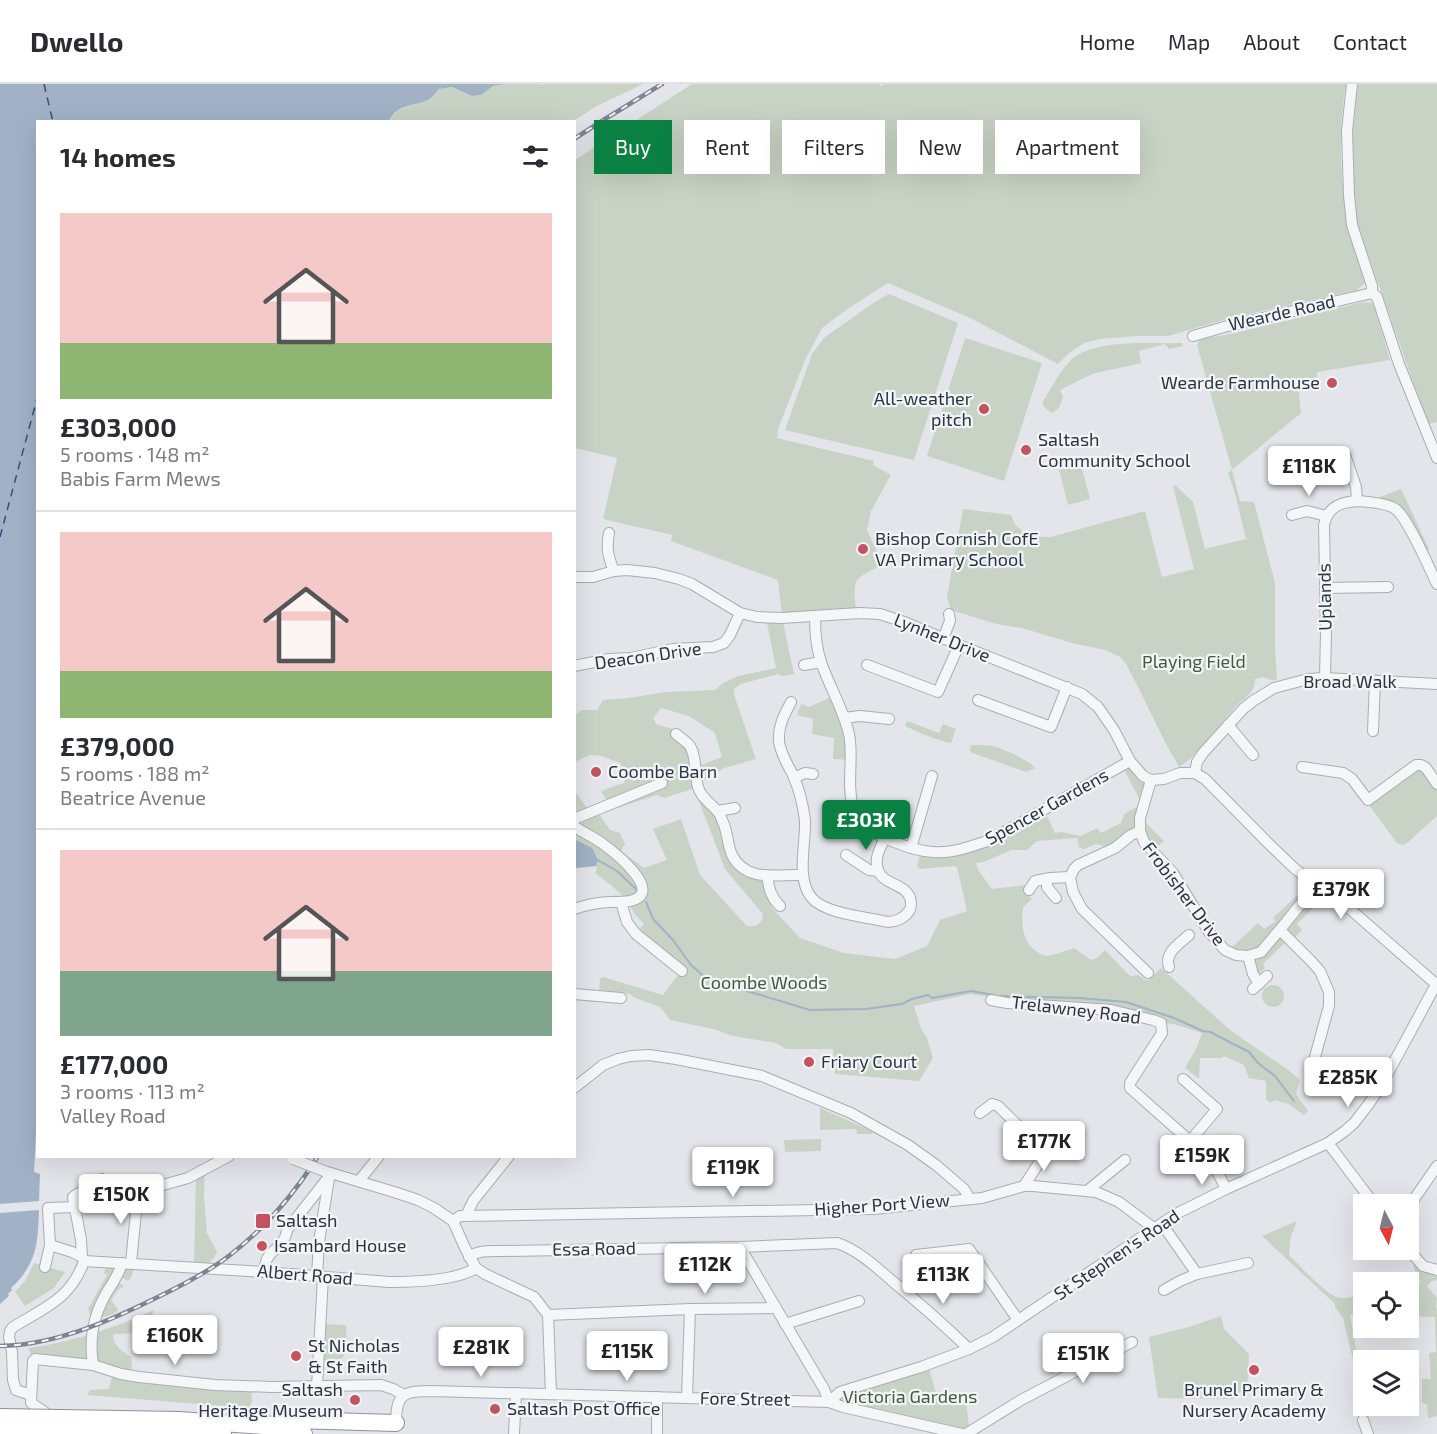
<!DOCTYPE html>
<html lang="en">
<head>
<meta charset="utf-8">
<style>
	:root { --surface:#fff; --page:#f7f7f7; --text:#2b2b33; --muted:#7c7c81; --line:#e1e1e2; --accent:#0b8043 }
	body { margin:0; font-family:"Exo 2",sans-serif; background:var(--page); color:var(--text); height:100vh; display:flex; flex-direction:column; font-size:22px; white-space:nowrap }
	* { box-sizing:border-box; margin:0 }
	p { font-size:20px; color:var(--muted) }
	.icon { flex:none; width:33px; height:33px; fill:none; stroke:currentColor; stroke-width:2; stroke-linecap:round; stroke-linejoin:round }
	.map { position:relative; flex:1; overflow:hidden }
	.drawer { position:absolute; left:36px; top:36px; width:540px; height:1038px; display:flex; flex-direction:column; background:var(--surface); border-radius:0px; box-shadow:0 6px 24px #0002 }
	.drawer>* { flex:none }
	.guide { position:absolute; left:594px; top:36px; width:570px; height:54px; display:flex; gap:12px }
	.needle { width:39px; rotate:173deg }
	.fabs { position:absolute; left:1353px; top:1110px; display:grid; gap:12px }
	.fabs a { display:grid; place-items:center; width:66px; height:66px; border-radius:0px; background:var(--surface); box-shadow:0 6px 24px #0002; font-size:30px }
	.price { position:absolute; translate:-50% -51px; padding:0 14px; border-radius:6px; background:#fff; color:#222; font-size:20px; line-height:39px; filter:drop-shadow(0 2px 3px #0008) }
	.price::after { content:''; position:absolute; left:50%; top:36px; width:18px; height:14px; margin-left:-9px; background:inherit; clip-path:polygon(0 0,100% 0,50% 100%) }
	.price.selected { background:var(--accent); color:#fff }
	ul { padding:0; list-style:none }
	li { display:grid; align-content:center; gap:12px; height:318px; padding:0 24px }
	li+li { border-top:2px solid var(--line) }
	li span { display:grid; place-items:center; height:186px; border-radius:0px; color:#555 }
	li>.icon { margin-inline-start:auto }
	span .icon { width:108px; height:108px; fill:#fffc; stroke-width:1 }
	li b { font-size:26px }
	h2 { display:flex; justify-content:space-between; align-items:center; height:72px; padding:0 24px; font-size:26px }
	.chip { padding:0 21px; border-radius:0px; background:var(--surface); box-shadow:0 6px 24px #0002; font-size:21px; line-height:54px }
	.chip.selected { background:var(--accent); color:#fff }
	header { display:flex; align-items:center; gap:36px; box-sizing:border-box; height:84px; padding:0 30px; background:var(--surface); border-bottom:2px solid var(--line) }
	header strong { font-size:28px }
	nav { display:flex; gap:33px; margin-inline-start:auto; font-size:21px }
	.map>svg:first-child { display:block }
	.green { fill:#c8d3c5 }
	.water { fill:#a1b2c7 }
	.lines { fill:none; stroke-linecap:round; stroke-linejoin:round }
	.stream { stroke:#a1b2c7; stroke-width:2 }
	.ferry { stroke:#395072; stroke-width:1.5; stroke-dasharray:8 6; stroke-linecap:butt }
	.minor-casing { stroke:#a8acb4; stroke-width:12 }
	.highway-casing { stroke:#8b929f; stroke-width:18 }
	.minor { stroke:#f5f6f8; stroke-width:10 }
	.highway { stroke:#fff; stroke-width:16 }
	.rail-casing { stroke:#7d8492; stroke-width:4.5 }
	.rail { stroke:#f2f4f7; stroke-width:2; stroke-dasharray:7; stroke-linecap:butt }
	.minor-bridge-casing { stroke:#a8acb4; stroke-width:12; stroke-linecap:butt }
	.highway-bridge-casing { stroke:#8b929f; stroke-width:18; stroke-linecap:butt }
	.minor-bridge { stroke:#f5f6f8; stroke-width:10 }
	.highway-bridge { stroke:#fff; stroke-width:16 }
	.poi-dot { fill:#c4525f; stroke:#f2f4f7; stroke-width:2 }
	.labels { text-anchor:middle; stroke-width:4.5; stroke-linejoin:round; paint-order:stroke }
	.street-label { font-size:18px; fill:#2c3341; stroke:#f2f4f7 }
	.poi-label { font-size:18px; fill:#2c3341; stroke:#f2f4f7; text-anchor:start }
	.park-label { font-size:18px; fill:#3f5b3a; stroke:#f2f4f7 }
</style>
</head>
<body>
<header>
<strong>Dwello</strong>
<nav><a>Home</a><a>Map</a><a>About</a><a>Contact</a></nav>
</header>
<div class="map">
<svg width="1437" height="1350" viewBox="0 0 1437 1350">
	<rect width="100%" height="100%" fill="#e3e5ea"/>
	<g class="green">
		<path d="M505 0H539L541 1 545 0H643L597 22 573 37 389 38C398 19 412 23 428 16 432 14 435 9 438 5L452 3 472 12 481 11 493 2Z"/>
		<path d="M692 0H879L881 2 884 0H1346C1338 43 1340 90 1347 133 1350 155 1359 178 1365 199L1357 206 1223 236 1168 252H1136L1100 255 1084 259 1069 269 1058 280 968 233 888 199 846 226 822 244 805 276 778 345 777 354 874 377 873 381 891 391 871 427 867 446 883 481C852 495 853 495 856 527L782 532 778 496 671 457 672 451 603 435 617 374 575 364V76Z"/>
		<path d="M1358 0H1437V338L1428 340 1355 134 1353 50Z"/>
		<path d="M889 210 958 239 914 376 785 346 812 270 824 254 873 219Z"/>
		<path d="M1363 218 1373 219 1390 276 1317 288V298L1298 301 1301 329 1232 386 1240 417 1254 418 1275 499V562L1277 596H1271L1262 593 1255 595C1255 600 1254 604 1251 608 1248 613 1242 616 1237 621 1221 639 1199 671 1179 683L1167 662 1138 603 1126 580 1120 573 1105 566 1072 559 1022 544 996 540 951 526 947 513 963 425 1011 431 1015 441 1020 445 1025 452 1051 453 1145 427 1162 493 1194 485 1173 402 1175 401 1193 418 1205 465 1246 455 1235 409 1228 389 1232 386 1197 261 1200 255 1226 251Z"/>
		<path d="M965 254 1042 279 1004 397 927 372Z"/>
		<path d="M1182 259 1183 262 1169 265 1165 260 1139 267 1141 279 1092 290 1060 306 1063 313 1059 324 1052 329 1045 324 1042 319C1051 305 1059 288 1071 276 1094 254 1152 260 1182 259Z"/>
		<path d="M1080 377 1090 415 1068 421 1058 382Z"/>
		<path d="M1401 405 1429 465 1421 468 1407 438 1378 420 1380 413Z"/>
		<path d="M766 534H782L794 590 782 592 778 590 741 600 734 605V611L756 675 724 684 706 696 701 694 699 682 722 673 715 649 689 632 661 624 653 634 656 640 676 646 690 661 697 699 692 705 664 714 657 711 599 730 610 746 620 749 625 760 621 767 644 784 667 776 653 745 681 735 700 791 747 842H756L762 836 763 830 725 785 699 717 700 709 718 727 739 781 767 792 774 817 771 823 800 854 844 869 895 875 927 862 940 836 967 827 957 783 953 782 920 785 917 782 921 766 955 767 1044 726 1055 749 1060 748 1081 752 1097 744 1101 749 1121 739 1124 730 1142 720 1122 682 1130 677 1151 696 1141 734 1164 757 1153 767 1139 747 1106 763 1096 760 1084 765 1079 763 1077 754 1037 757 1027 766H1011L984 778 976 779 978 786 992 805 1026 801 1025 806 1032 815 1023 823C1021 839 1022 858 1037 868 1038 869 1045 872 1046 872 1050 872 1069 866 1074 864L1091 876 1097 874 1105 866 1129 891 1132 892 1138 891 1147 897 1161 884 1230 946 1291 988 1300 996 1296 1010 1308 1027 1304 1031 1289 1020 1275 1016 1270 1019 1266 1015V997L1249 994 1244 981 1224 972 1222 974H1200L1199 995 1185 984 1196 965 1202 949 1174 940 1161 939 1153 935 970 910 914 922 921 945 927 954 933 974 919 997 835 990 833 965H786L776 959 733 952 713 945 670 936 660 923 633 913 631 910 599 907 600 895 603 893 663 911 681 887 636 850 644 840 634 829 628 817 612 802 595 789 597 785 596 782 575 784V711L577 710 587 724 606 716 601 707 624 699 627 689 620 679 602 672 590 671 575 678V629L577 630 582 626H597L603 616 628 614 666 608 715 606 723 599 738 592 776 584Z"/>
		<path d="M836 611 851 676 833 675 834 654 812 650 813 635 797 631 801 620 809 623Z"/>
		<path d="M907 637 939 649 943 640 956 645 951 659C935 656 920 649 905 642Z"/>
		<path d="M971 661C979 661 989 661 996 663 1007 667 1028 675 1035 684L1026 688 970 668Z"/>
		<path d="M1416 681 1437 700V732L1408 758 1403 761 1397 759 1368 720Z"/>
		<path d="M1311 798 1328 809 1297 840 1302 846 1291 857 1289 855 1263 880 1265 884 1255 893 1248 872 1228 867 1258 839 1264 845 1276 837 1273 834Z"/>
		<circle cx="1273" cy="912" r="11"/>
		<path d="M820 1024 867 1045 873 1048 872 1050H857L856 1045 820 1046Z"/>
		<path d="M821 1055V1067L785 1068 784 1056Z"/>
		<path d="M205 1086 204 1114 207 1149 217 1168 214 1174 206 1181 194 1180 196 1091Z"/>
		<path d="M1297 1137 1291 1152 1289 1171C1299 1181 1327 1212 1340 1214 1347 1215 1356 1212 1363 1210V1230H1350L1358 1275 1363 1284 1364 1322H1368L1369 1338 1363 1336 1353 1327 1355 1317H1359L1354 1280 1343 1234 1335 1223V1220L1262 1152Z"/>
		<path d="M1417 1176 1437 1186V1196L1432 1197 1427 1202 1437 1214 1436 1223 1437 1226V1332L1428 1334 1427 1320 1422 1319V1295H1431L1429 1269 1436 1268 1435 1233 1409 1232V1201L1419 1199 1420 1197 1413 1182Z"/>
		<path d="M108 1178 135 1180 131 1194 128 1197 123 1194 119 1199 124 1202 118 1206 111 1216 118 1226 114 1230 94 1236 93 1242 88 1225 107 1191 104 1189Z"/>
		<path d="M34 1179 65 1188 54 1204 25 1222 15 1208 25 1197Z"/>
		<path d="M154 1226 142 1256 140 1257 139 1249 113 1250C113 1262 122 1267 131 1273L132 1281 130 1292 251 1303 252 1317 249 1324 87 1311 90 1306 109 1305 113 1288 35 1275 29 1267V1264C73 1258 114 1244 154 1226Z"/>
		<path d="M1221 1232 1224 1245 1249 1270 1248 1302 1243 1306 1233 1315 1158 1314 1149 1253 1189 1243Z"/>
		<path d="M320 1240 346 1241 347 1268 341 1275 319 1277Z"/>
		<path d="M928 1281 937 1312 965 1311 969 1342 962 1350 829 1318 840 1308Z"/>
	</g>
	<g class="water">
		<path d="M0 0H505L493 2 481 11 472 12 452 3 439 5C435 9 432 14 428 16 412 23 398 19 389 37L38 38V1011L34 1088 40 1090 39 1117 0 1120Z"/>
		<path d="M574 755 592 764 598 776 596 782 575 784Z"/>
		<path d="M39 1126C38 1159 37 1180 11 1204L12 1206 8 1210 9 1212 0 1220V1129Z"/>
	</g>
	<g class="lines">
		<g class="stream">
			<path d="M596 775 617 787 637 806"/>
			<path d="M646 818 653 835 673 856 691 881 707 895 810 926 866 925 902 920 912 915 928 911 932 914 971 907 994 911"/>
			<path d="M1001 912 1080 914 1126 918 1174 934 1203 947 1210 948 1249 968 1258 979 1275 992 1294 1017"/>
		</g>
		<g class="ferry">
			<path d="M44 0 53 38"/>
			<path d="M0 453 38 311"/>
		</g>
		<defs>
			<g id="minor">
				<path d="M1352 0 1347 47 1349 111 1352 141 1372 202V209L1377 213 1399 280 1437 374"/>
				<path d="M1193 252 1224 243 1372 209"/>
				<path d="M1345 371 1356 403 1357 417"/>
				<path d="M1292 431 1307 427 1326 432"/>
				<path d="M609 449C606 465 608 472 614 487"/>
				<path d="M574 493H593L614 487 627 486 655 489 679 495 692 500 740 529 757 533 782 534 860 529 880 530 907 539 959 561 1082 610 1098 623 1114 646 1130 677 1143 692 1151 696 1164 695 1180 689H1195"/>
				<path d="M1325 504 1388 503"/>
				<path d="M815 533C815 548 816 563 821 578 829 602 843 624 849 650 854 674 846 700 853 723 854 727 856 733 858 736 870 751 913 767 933 768 952 770 972 762 990 756L1130 677"/>
				<path d="M943 555 950 537 949 530"/>
				<path d="M804 581 821 578"/>
				<path d="M867 581 938 608 959 561"/>
				<path d="M574 582 609 575 631 574 673 565 713 563 724 559 730 551 740 529"/>
				<path d="M1325 594 1326 548 1324 441C1327 427 1335 420 1349 418 1358 416 1386 419 1394 424 1407 431 1429 484 1437 500"/>
				<path d="M978 616 1051 643 1067 603"/>
				<path d="M791 618C784 631 778 642 779 657 780 669 788 681 793 691 799 705 803 721 805 736 806 759 796 794 811 813 824 830 867 833 888 838 895 838 905 834 909 827 911 825 911 821 911 818 909 799 883 802 878 786 874 774 880 764 885 754"/>
				<path d="M844 634 860 632 889 635"/>
				<path d="M1228 641 1253 671"/>
				<path d="M1373 647 1375 597"/>
				<path d="M676 650C681 654 687 658 690 662 697 673 694 690 698 703 701 714 711 719 718 728 720 730 721 733 722 736 728 747 727 760 732 771 746 799 778 790 802 791"/>
				<path d="M1302 683 1343 689 1352 695 1368 716 1416 681H1421L1426 684 1437 700"/>
				<path d="M1195 689 1205 695 1268 759 1293 783 1311 798 1343 819 1437 901"/>
				<path d="M1195 689 1197 678 1203 669 1243 625 1253 617 1274 604 1308 595 1325 594 1437 600"/>
				<path d="M794 694 805 689 813 690"/>
				<path d="M1151 696 1140 734V747L1144 758 1173 789 1209 848 1225 866 1236 871 1248 872 1261 868 1283 842 1316 801"/>
				<path d="M718 727 735 724"/>
				<path d="M574 735 662 699"/>
				<path d="M574 742C583 749 594 753 603 760 614 768 666 809 630 817 624 818 618 818 611 818 599 818 586 821 574 825"/>
				<path d="M911 764 932 692"/>
				<path d="M846 771 869 786 878 787"/>
				<path d="M767 792C769 804 771 814 780 822"/>
				<path d="M1070 793 1073 808 1082 825 1148 889"/>
				<path d="M1070 793 1074 785 1078 781 1115 764 1131 751 1140 747"/>
				<path d="M1047 795V803L1056 814"/>
				<path d="M1029 806 1035 797 1050 794 1070 793"/>
				<path d="M621 818 627 838 636 850 682 887"/>
				<path d="M1280 846 1311 877 1320 887 1329 908V922L1310 991"/>
				<path d="M1248 872 1253 890 1259 900"/>
				<path d="M1169 883C1164 869 1179 860 1189 851"/>
				<path d="M1253 905 1267 892"/>
				<path d="M574 910 621 914"/>
				<path d="M991 916 1007 919 1111 926 1153 936 1161 939 1162 949 1130 999V1004L1207 1072 1215 1083 1226 1105"/>
				<path d="M1183 995 1217 1025 1190 1057"/>
				<path d="M574 1004 603 981 618 975 631 972 649 971 676 975 762 992 851 1029 908 1061 936 1081 964 1105 970 1115"/>
				<path d="M980 1029 992 1020 998 1022 1044 1067V1071L1024 1102"/>
				<path d="M1328 1059 1374 1120"/>
				<path d="M324 1087 394 1108 418 1116 434 1124 453 1137 465 1164 476 1184 485 1190 534 1213 548 1231 551 1310"/>
				<path d="M359 1097 379 1072"/>
				<path d="M1087 1107 1125 1076"/>
				<path d="M1408 1124 1437 1082"/>
				<path d="M466 1132 473 1117 509 1072"/>
				<path d="M453 1137 460 1132 873 1125 982 1114 1024 1102H1033L1096 1108 1119 1118 1155 1145"/>
				<path d="M1162 1140 1197 1190"/>
				<path d="M50 1161 72 1168 82 1173"/>
				<path d="M740 1163 824 1305 829 1318"/>
				<path d="M1408 1165 1423 1182 1437 1186"/>
				<path d="M916 1171 969 1165 1018 1236"/>
				<path d="M469 1173C478 1166 490 1167 501 1167L740 1163 837 1159C858 1166 875 1182 891 1196 918 1218 944 1241 969 1265"/>
				<path d="M84 1177 266 1188 389 1198C413 1198 456 1197 476 1184"/>
				<path d="M84 1177 82 1173 81 1156 73 1113C83 1105 95 1104 102 1095"/>
				<path d="M131 1179 137 1118 140 1110 145 1106 188 1094 229 1072"/>
				<path d="M45 1183 50 1161 48 1124 75 1123"/>
				<path d="M266 1188C262 1170 277 1168 284 1155 285 1155 287 1147 287 1146L331 1090"/>
				<path d="M317 1192 319 1158 329 1094"/>
				<path d="M1164 1206 1180 1197 1197 1190 1248 1179"/>
				<path d="M548 1231 690 1225 776 1224"/>
				<path d="M785 1240 859 1217"/>
				<path d="M93 1281C89 1254 93 1232 107 1208 113 1199 119 1190 122 1179"/>
				<path d="M317 1302 323 1193"/>
				<path d="M31 1311 16 1306 13 1296 12 1268 9 1253 10 1247 13 1243C44 1224 71 1215 84 1177"/>
				<path d="M687 1314 690 1225"/>
				<path d="M829 1318 840 1308 921 1283 969 1265 993 1253 1176 1130 1226 1105 1328 1059 1345 1047 1354 1039 1368 1021 1381 1002 1433 906 1437 902"/>
				<path d="M52 1333 31 1319 33 1277 35 1275 93 1281 121 1290 139 1293 215 1301 272 1303 381 1301 393 1305 404 1311"/>
				<path d="M1363 1336 1368 1350"/>
				<path d="M396 1339C396 1308 405 1307 433 1307L829 1318 843 1323 962 1350"/>
				<path d="M514 1350 516 1309"/>
				<path d="M657 1350V1313"/>
				<path d="M966 1350 1021 1316 1132 1258"/>
			</g>
			<g id="highway">
				<path d="M179 1336 264 1342 304 1350"/>
				<path d="M264 1342 293 1336 396 1339"/>
				<path d="M179 1349 223 1350"/>
			</g>
		</defs>
		<use href="#minor" class="minor-casing"/>
		<use href="#highway" class="highway-casing"/>
		<use href="#minor" class="minor"/>
		<use href="#highway" class="highway"/>
		<defs>
			<g id="rail">
				<path d="M574 55 605 35 662 0"/>
				<path d="M0 1262C59 1261 116 1234 168 1208 190 1197 211 1186 230 1171 265 1144 295 1109 318 1072"/>
			</g>
		</defs>
		<use href="#rail" class="rail-casing"/>
		<use href="#rail" class="rail"/>
		<defs>
			<path id="minor-bridge" d="M293 1075 324 1087"/>
			<g id="highway-bridge">
				<path d="M0 1333 179 1336"/>
				<path d="M0 1346 179 1349"/>
			</g>
		</defs>
		<use href="#minor-bridge" class="minor-bridge-casing"/>
		<use href="#highway-bridge" class="highway-bridge-casing"/>
		<use href="#minor-bridge" class="minor-bridge"/>
		<use href="#highway-bridge" class="highway-bridge"/>
	</g>
	<g class="poi-dot">
		<circle cx="1332" cy="299" r="6"/>
		<circle cx="984" cy="325" r="6"/>
		<circle cx="1026" cy="366" r="6"/>
		<circle cx="863" cy="465" r="6"/>
		<circle cx="596" cy="688" r="6"/>
		<circle cx="809" cy="978" r="6"/>
		<rect x="255" y="1129" width="16" height="16" rx="3"/>
		<circle cx="262" cy="1162" r="6"/>
		<circle cx="296" cy="1272" r="6"/>
		<circle cx="1254" cy="1286" r="6"/>
		<circle cx="355" cy="1316" r="6"/>
		<circle cx="495" cy="1325" r="6"/>
	</g>
	<g class="labels">
		<g class="street-label">
			<text transform="translate(1282 229) rotate(-13)" y="6">Wearde Road</text>
			<text transform="translate(1325 513) rotate(-91)" y="6">Uplands</text>
			<text transform="translate(942 554) rotate(22)" y="6">Lynher Drive</text>
			<text transform="translate(648 572) rotate(-8)" y="6">Deacon Drive</text>
			<text x="1350" y="604">Broad Walk</text>
			<text transform="translate(1047 723) rotate(-29)" y="6">Spencer Gardens</text>
			<text transform="translate(1184 810) rotate(53)" y="6">Frobisher Drive</text>
			<text transform="translate(1076 926) rotate(7)" y="6">Trelawney Road</text>
			<text transform="translate(882 1121) rotate(-4)" y="6">Higher Port View</text>
			<text transform="translate(594 1165) rotate(-1)" y="6">Essa Road</text>
			<text transform="translate(1117 1171) rotate(-34)" y="6">St Stephen's Road</text>
			<text transform="translate(305 1191) rotate(5)" y="6">Albert Road</text>
			<text transform="translate(745 1315) rotate(1)" y="6">Fore Street</text>
		</g>
		<g class="poi-label">
			<text x="1320" y="305" text-anchor="end">Wearde Farmhouse</text>
			<text x="972" y="321" text-anchor="end">All-weather<tspan x="972" dy="21">pitch</tspan></text>
			<text x="1038" y="362">Saltash<tspan x="1038" dy="21">Community School</tspan></text>
			<text x="875" y="461">Bishop Cornish CofE<tspan x="875" dy="21">VA Primary School</tspan></text>
			<text x="608" y="694">Coombe Barn</text>
			<text x="821" y="984">Friary Court</text>
			<text x="276" y="1143">Saltash</text>
			<text x="274" y="1168">Isambard House</text>
			<text x="308" y="1268">St Nicholas<tspan x="308" dy="21">&amp; St Faith</tspan></text>
			<text x="343" y="1312" text-anchor="end">Saltash<tspan x="343" dy="21">Heritage Museum</tspan></text>
			<text x="1254" y="1312" text-anchor="middle">Brunel Primary &amp;<tspan x="1254" dy="21">Nursery Academy</tspan></text>
			<text x="507" y="1331">Saltash Post Office</text>
		</g>
		<g class="park-label">
			<text x="1194" y="584">Playing Field</text>
			<text x="764" y="905">Coombe Woods</text>
			<text x="910" y="1319">Victoria Gardens</text>
		</g>
	</g>
</svg>
<div class="fabs">
<a><svg class="needle" viewBox="-14 -14 28 28"><path d="M0-13l5 13h-10z" fill="#e53935"/><path d="M0 13l5-13h-10z" fill="#7c7c81"/></svg></a>
<a><svg class="icon" aria-label="locate" viewBox="0 0 24 24"><circle cx="12" cy="12" r="6"/><path d="M12 2v4M12 18v4M2 12h4M18 12h4"/></svg></a>
<a><svg class="icon" aria-label="layers" viewBox="0 0 24 24"><path d="M12 4l9 5-9 5-9-5zM3 14l9 5 9-5"/></svg></a>
</div>
<b class="price" style="left:1309px;top:413px">£118K</b>
<b class="price selected" style="left:866px;top:767px">£303K</b>
<b class="price" style="left:1341px;top:836px">£379K</b>
<b class="price" style="left:1348px;top:1024px">£285K</b>
<b class="price" style="left:1044px;top:1088px">£177K</b>
<b class="price" style="left:1202px;top:1102px">£159K</b>
<b class="price" style="left:733px;top:1114px">£119K</b>
<b class="price" style="left:121px;top:1141px">£150K</b>
<b class="price" style="left:705px;top:1211px">£112K</b>
<b class="price" style="left:943px;top:1221px">£113K</b>
<b class="price" style="left:175px;top:1282px">£160K</b>
<b class="price" style="left:481px;top:1294px">£281K</b>
<b class="price" style="left:627px;top:1298px">£115K</b>
<b class="price" style="left:1083px;top:1300px">£151K</b>
<div class="guide">
<a class="chip selected">Buy</a>
<a class="chip">Rent</a>
<a class="chip">Filters</a>
<a class="chip">New</a>
<a class="chip">Apartment</a>
</div>
<section class="drawer">
<h2>14 homes<svg class="icon" aria-label="filters" viewBox="0 0 24 24"><path d="M4 7h16M4 17h16"/><circle cx="9" cy="7" r="2"/><circle cx="15" cy="17" r="2"/></svg></h2>
<ul>
<li><span style="background:linear-gradient(#f6c9c9 70%,#8fb573 0)"><svg class="icon" aria-label="home" viewBox="0 0 24 24"><path d="M3 11l9-7 9 7M6 9v11h12V9"/></svg></span><div><b>£303,000</b><p>5 rooms · 148 m²</p><p>Babis Farm Mews</p></div></li>
<li><span style="background:linear-gradient(#f6c9c9 75%,#8fb573 0)"><svg class="icon" aria-label="home" viewBox="0 0 24 24"><path d="M3 11l9-7 9 7M6 9v11h12V9"/></svg></span><div><b>£379,000</b><p>5 rooms · 188 m²</p><p>Beatrice Avenue</p></div></li>
<li><span style="background:linear-gradient(#f6c9c9 65%,#7fa58c 0)"><svg class="icon" aria-label="home" viewBox="0 0 24 24"><path d="M3 11l9-7 9 7M6 9v11h12V9"/></svg></span><div><b>£177,000</b><p>3 rooms · 113 m²</p><p>Valley Road</p></div></li>
</ul>
</section>
</div>
</body>
</html>
